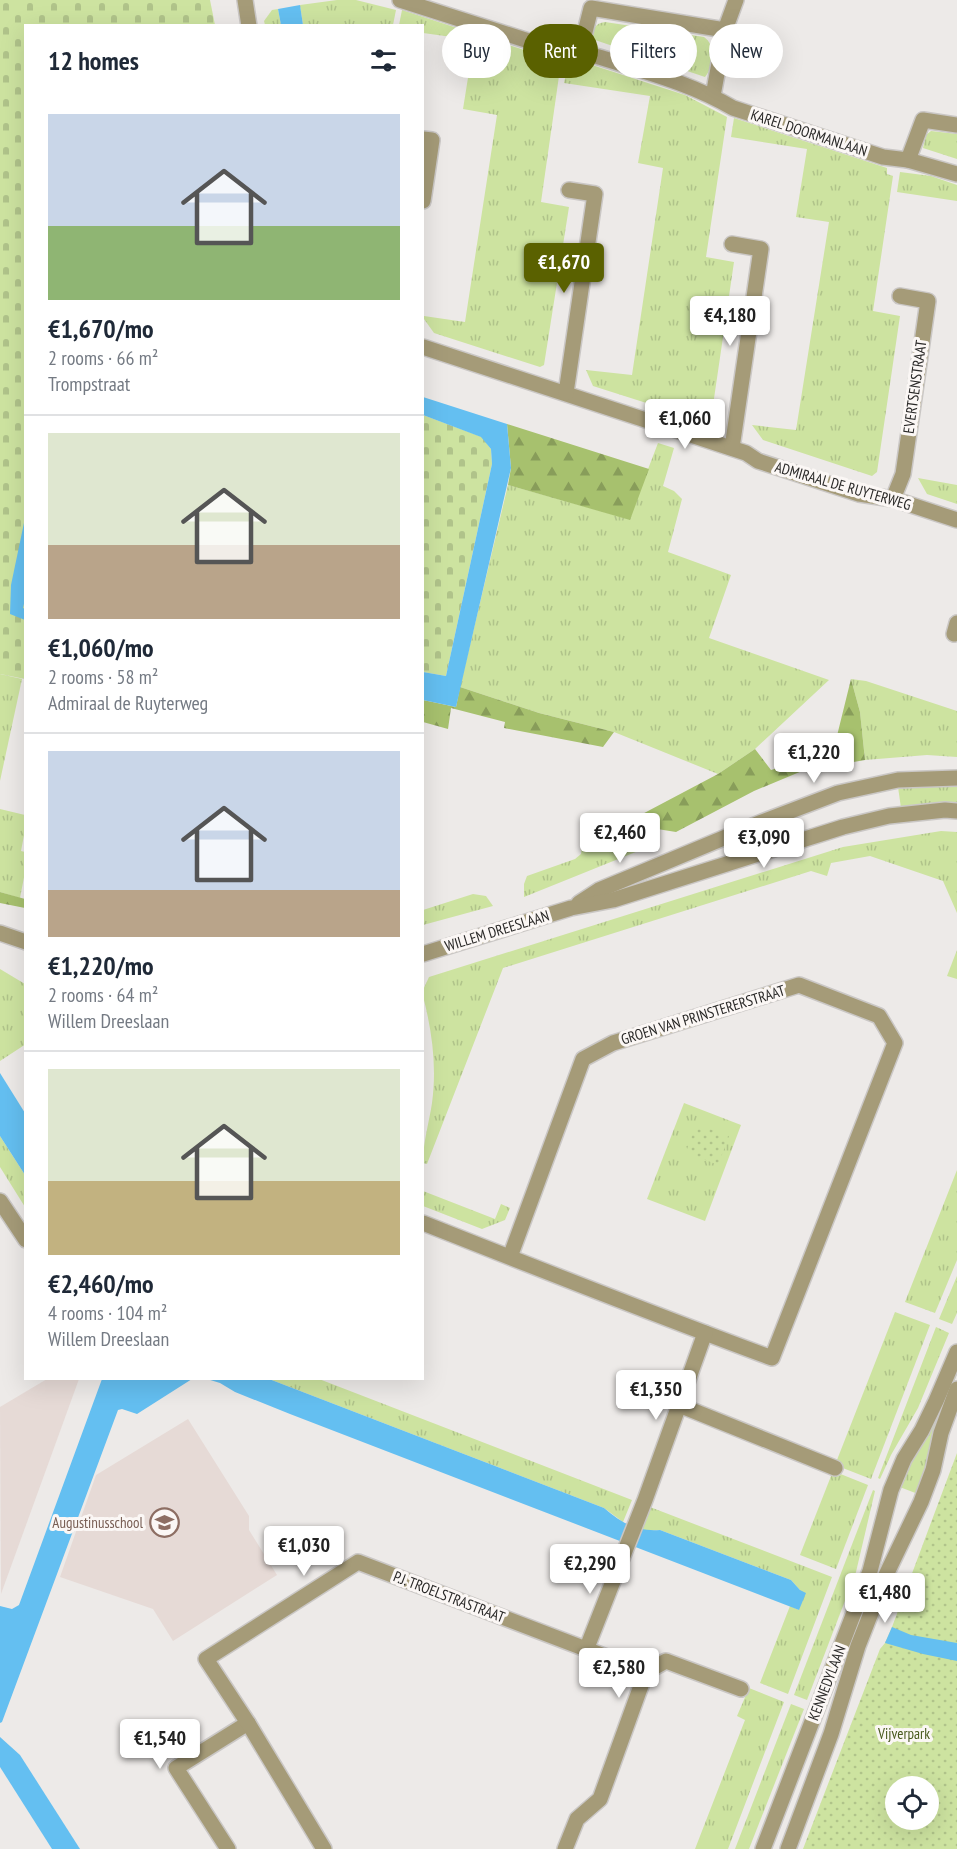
<!DOCTYPE html>
<html lang="en">
<head>
<meta charset="utf-8">
<style>
	:root { --surface:#fff; --page:#f2f2f3; --text:#1f2937; --muted:#747a83; --line:#e0e1e3; --accent:#5a6100 }
	body { margin:0; font-family:"PT Sans Narrow",sans-serif; background:var(--page); color:var(--text); height:100vh; display:flex; flex-direction:column; font-size:22px; white-space:nowrap }
	* { box-sizing:border-box; margin:0 }
	p { font-size:20px; color:var(--muted) }
	.icon { flex:none; width:33px; height:33px; fill:none; stroke:currentColor; stroke-width:2; stroke-linecap:round; stroke-linejoin:round }
	.map { position:relative; flex:1; overflow:hidden }
	.sheet { position:absolute; left:24px; top:24px; width:400px; height:1356px; display:flex; flex-direction:column; background:var(--surface); border-radius:0px; box-shadow:0 6px 24px #0002 }
	.sheet>* { flex:none }
	.top-card { position:absolute; left:442px; top:24px; width:424px; height:54px; display:flex; gap:12px }
	.controls { position:absolute; left:885px; top:1776px; display:grid; gap:12px }
	.controls a { display:grid; place-items:center; width:54px; height:54px; border-radius:50%; background:var(--surface); box-shadow:0 6px 24px #0002; font-size:30px }
	.price { position:absolute; translate:-50% -51px; padding:0 14px; border-radius:6px; background:#fff; color:#222; font-size:20px; line-height:39px; filter:drop-shadow(0 2px 3px #0008) }
	.price::after { content:''; position:absolute; left:50%; top:36px; width:18px; height:14px; margin-left:-9px; background:inherit; clip-path:polygon(0 0,100% 0,50% 100%) }
	.price.current { background:var(--accent); color:#fff }
	ul { padding:0; list-style:none }
	li { display:grid; align-content:center; gap:12px; height:318px; padding:0 24px }
	li+li { border-top:2px solid var(--line) }
	li span { display:grid; place-items:center; height:186px; border-radius:0px; color:#555 }
	li>.icon { margin-inline-start:auto }
	span .icon { width:108px; height:108px; fill:#fffc; stroke-width:1 }
	li b { font-size:26px }
	h2 { display:flex; justify-content:space-between; align-items:center; height:72px; padding:0 24px; font-size:26px }
	.pill { padding:0 21px; border-radius:27px; background:var(--surface); box-shadow:0 6px 24px #0002; font-size:21px; line-height:54px }
	.pill.current { background:var(--accent); color:#fff }
	.map>svg:first-child { display:block }
	.built { fill:#e6dad6 }
	.grass { fill:url(#grass-tufts) }
	.forest { fill:url(#forest-firs) }
	.cemetery { fill:url(#cemetery-stones) }
	.park { fill:url(#park-dots); fill-rule:evenodd }
	.water { fill:#64bff1 }
	.lines { fill:none; stroke-linecap:round; stroke-linejoin:round }
	.minor-casing { stroke:#cac7c5; stroke-width:18 }
	.minor { stroke:#a59b78; stroke-width:15 }
	.labels { text-anchor:middle; stroke-width:6; stroke-linejoin:round; paint-order:stroke }
	.street-label { font-size:15px; fill:#2a2928; stroke:#fbf7f5 }
	.education-label { font-size:15px; fill:#785e54; stroke:#fbf7f5; text-anchor:end }
	.park-label { font-size:15px; fill:#495a1f; stroke:#fbf7f5 }
</style>
</head>
<body>
<div class="map">
<svg width="957" height="1849" viewBox="0 0 957 1849">
	<defs>
		<pattern id="grass-tufts" width="24" height="20" patternUnits="userSpaceOnUse" patternTransform="scale(1.5)"><rect width="24" height="20" fill="#cde3a0"/><path d="M3 7l-1-3M5 7V3M7 7l1-3M15 17l-1-3M17 17v-4M19 17l1-3" fill="none" stroke="#b0c38a"/></pattern>
		<pattern id="forest-firs" width="22" height="20" patternUnits="userSpaceOnUse" patternTransform="scale(1.5)"><rect width="22" height="20" fill="#a7c16e"/><path d="M5 1l3.5 6h-7zM16 11l3.5 6h-7z" fill="#889d5a"/></pattern>
		<pattern id="cemetery-stones" width="16" height="16" patternUnits="userSpaceOnUse" patternTransform="scale(1.5)"><rect width="16" height="16" fill="#cde3a0"/><path d="M2 7V4a2 2 0 0 1 4 0v3zM10 15v-3a2 2 0 0 1 4 0v3z" fill="#b0c38a"/></pattern>
		<pattern id="park-dots" width="8" height="8" patternUnits="userSpaceOnUse" patternTransform="scale(1.5)"><rect width="8" height="8" fill="#cde3a0"/><path d="M2 2h.1M6 6h.1" fill="none" stroke="#b0c38a" stroke-width="1.8" stroke-linecap="round"/></pattern>
	</defs>
	<rect width="100%" height="100%" fill="#edeae8"/>
	<g class="built">
		<path d="M47 1379H79L1 1594 0 1407Z"/>
		<path d="M188 1419 249 1516V1530L277 1575 173 1641 153 1609 60 1577 96 1475Z"/>
	</g>
	<g class="grass">
		<path d="M337 0H356L396 10 393 25H303L300 5Z"/>
		<path d="M278 9 281 25H265L264 21 272 10Z"/>
		<path d="M402 10 561 62 541 202 569 207 544 365 540 367 434 333 424 319V316L465 322 497 115 463 109 474 40 423 33V26L399 25Z"/>
		<path d="M605 22 704 37C716 45 714 66 705 77L592 39C592 30 595 23 605 22Z"/>
		<path d="M568 64 592 65 685 95 727 117 706 257 734 262 711 419 706 422 593 386 586 370 632 375 663 168 638 163 650 96 564 83Z"/>
		<path d="M734 118 887 168V174L893 176 873 311 900 316 877 472 872 476 763 440 752 425 796 430 829 222 796 217 807 149 731 137Z"/>
		<path d="M931 131 957 134V159L923 148 926 135Z"/>
		<path d="M900 172 931 176 957 185V201L897 192Z"/>
		<path d="M658 443 674 448 663 486 674 491 682 499 668 552 731 575 709 638 829 680 755 749 718 774 614 732 539 713 460 687 508 485 629 519Z"/>
		<path d="M918 478 957 485V504L927 494Z"/>
		<path d="M0 674 22 679 0 781Z"/>
		<path d="M851 679 866 681 957 711V757L927 755 865 760 860 712Z"/>
		<path d="M957 785V806L901 808 898 787Z"/>
		<path d="M0 809 25 815V830L21 851 25 852V872L20 898 0 892Z"/>
		<path d="M619 829 658 843 524 897V884L527 876 575 859 581 854 583 839 592 834Z"/>
		<path d="M941 831 957 832V913L943 881 870 856 831 863 827 876 811 871 503 968 427 1164 423 1163C423 1142 429 1123 432 1103 437 1066 432 1031 423 996V990L429 977 843 847Z"/>
		<path d="M473 894 486 896 493 906 423 925V910Z"/>
		<path d="M957 950V979L947 976Z"/>
		<path d="M0 969 25 984 26 1044 0 1061Z"/>
		<path d="M684 1103 741 1125 705 1221 647 1199Z"/>
		<path d="M0 1136 25 1175V1207L0 1167Z"/>
		<path d="M957 1170V1260L935 1313 905 1302Z"/>
		<path d="M423 1191 495 1219 501 1204 510 1208 505 1220 482 1229 423 1206Z"/>
		<path d="M957 1276V1313L952 1324 939 1319Z"/>
		<path d="M895 1312 930 1325 871 1479 835 1465Z"/>
		<path d="M936 1327 949 1333 918 1408 891 1455 880 1479 878 1478Z"/>
		<path d="M957 1361V1374L938 1424 918 1494 897 1486Z"/>
		<path d="M269 1379H319L632 1500 623 1522 604 1508Z"/>
		<path d="M833 1471 868 1485 836 1569 800 1555Z"/>
		<path d="M873 1490 875 1491 856 1572 807 1700 794 1695Z"/>
		<path d="M650 1507 832 1577 788 1694 760 1683 790 1606 799 1610 800 1590 791 1580 660 1530 646 1531 641 1529Z"/>
		<path d="M749 1688 784 1702 728 1849H695L745 1720 737 1716Z"/>
		<path d="M791 1704 804 1709 749 1849H735Z"/>
	</g>
	<g class="forest">
		<path d="M507 424 649 469 630 520 508 485 511 468Z"/>
		<path d="M851 679 860 712 865 760 802 771 754 791 676 832 651 828 660 832 631 820 718 774 755 749 771 770 833 752Z"/>
		<path d="M460 687 539 713 614 732 603 747 504 728 505 722 451 708 448 729 423 722V700L456 707Z"/>
		<path d="M0 892 25 899V908L0 903Z"/>
	</g>
	<g class="cemetery">
		<path d="M0 0H210L215 25 26 26 25 679 0 674Z"/>
		<path d="M423 415 482 437 491 449 492 464 446 676 423 672Z"/>
	</g>
	<g class="park">
		<path d="M696 1124 729 1136 718 1165 686 1152Z"/>
		<path d="M957 1453V1849H803L880 1649 885 1643 892 1627ZM896 1786H928V1820H896Z"/>
	</g>
	<g class="water">
		<path d="M300 5 303 25H281L278 9Z"/>
		<path d="M423 397 507 424 511 468 456 707 423 700V672L446 676 492 464 491 449 481 437 423 415Z"/>
		<path d="M25 518 26 595 23 608 25 609V620L10 614 11 585Z"/>
		<path d="M0 1073 25 1113V1175L0 1136Z"/>
		<path d="M102 1379H192L137 1414 122 1409 118 1410 2 1722 0 1723V1606L12 1609 19 1605Z"/>
		<path d="M207 1379H269L604 1508C621 1523 638 1532 660 1530L791 1580 800 1590 806 1593 799 1610 290 1414 235 1392 220 1383Z"/>
		<path d="M892 1627 911 1635 957 1643V1661L923 1654 885 1643Z"/>
		<path d="M0 1737 20 1755 80 1849H52L0 1767Z"/>
	</g>
	<g class="lines">
		<defs>
			<g id="minor">
				<path d="M245 0 249 26"/>
				<path d="M400 0 566 53C586 51 605 59 624 65 661 76 699 88 733 108L883 157 908 160 957 174"/>
				<path d="M725 30 736 0"/>
				<path d="M580 52 591 8 725 30 713 96"/>
				<path d="M423 139 432 140 423 201"/>
				<path d="M908 160 923 120 957 125"/>
				<path d="M423 347 746 453 758 461 859 494 893 499 957 520"/>
				<path d="M566 393 595 194 569 190"/>
				<path d="M732 448 761 249 732 244"/>
				<path d="M893 499 903 474 928 301 900 296"/>
				<path d="M954 634 957 623"/>
				<path d="M579 903 599 890 762 822 838 793 898 780 957 778"/>
				<path d="M0 933 26 942"/>
				<path d="M423 954 571 908 613 900 843 827 889 816 945 810 957 811"/>
				<path d="M0 1201 26 1240"/>
				<path d="M423 1223C539 1269 655 1315 772 1358L895 1043 879 1016 799 985 613 1043 583 1059 510 1257"/>
				<path d="M679 1405 835 1468"/>
				<path d="M586 1650 645 1500 705 1333"/>
				<path d="M228 1849 176 1768 248 1723"/>
				<path d="M324 1849 248 1723 206 1659 358 1562 646 1672"/>
				<path d="M565 1849 577 1819 600 1799 646 1672 666 1661 741 1689"/>
				<path d="M763 1849 870 1571 891 1490 904 1459 922 1430 936 1401 957 1352"/>
				<path d="M788 1849 831 1734 858 1646 886 1575 921 1502 933 1470 941 1433 957 1389"/>
			</g>
		</defs>
		<use href="#minor" class="minor-casing"/>
		<use href="#minor" class="minor"/>
	</g>
	<defs>
		<symbol id="school-ring" viewBox="-11 -11 22 22"><circle r="9.5" fill="#fbf7f5" stroke="#8d6e63" stroke-width="1.5"/><path d="M0-5L7-2L0 1L-7-2ZM-4 1L0 2.5L4 1V4Q0 6-4 4Z" fill="#8d6e63"/></symbol>
	</defs>
	<g fill-rule="evenodd">
		<use href="#school-ring" x="148" y="1506" width="33" height="33"/>
	</g>
	<g class="labels">
		<g class="street-label">
			<text transform="translate(809 133) rotate(18)" y="5">KAREL DOORMANLAAN</text>
			<text transform="translate(915 387) rotate(-82)" y="5">EVERTSENSTRAAT</text>
			<text transform="translate(843 486) rotate(16)" y="5">ADMIRAAL DE RUYTERWEG</text>
			<text transform="translate(497 931) rotate(-17)" y="5">WILLEM DREESLAAN</text>
			<text transform="translate(703 1015) rotate(-17)" y="5">GROEN VAN PRINSTERERSTRAAT</text>
			<text transform="translate(449 1597) rotate(21)" y="5">P.J. TROELSTRASTRAAT</text>
			<text transform="translate(827 1683) rotate(-69)" y="5">KENNEDYLAAN</text>
		</g>
		<g class="education-label">
			<text x="143" y="1528">Augustinusschool</text>
		</g>
		<g class="park-label">
			<text x="904" y="1739">Vijverpark</text>
		</g>
	</g>
</svg>
<div class="controls">
<a><svg class="icon" aria-label="locate" viewBox="0 0 24 24"><circle cx="12" cy="12" r="6"/><path d="M12 2v4M12 18v4M2 12h4M18 12h4"/></svg></a>
</div>
<b class="price current" style="left:564px;top:294px">€1,670</b>
<b class="price" style="left:730px;top:347px">€4,180</b>
<b class="price" style="left:685px;top:450px">€1,060</b>
<b class="price" style="left:814px;top:784px">€1,220</b>
<b class="price" style="left:620px;top:864px">€2,460</b>
<b class="price" style="left:764px;top:869px">€3,090</b>
<b class="price" style="left:656px;top:1421px">€1,350</b>
<b class="price" style="left:304px;top:1577px">€1,030</b>
<b class="price" style="left:590px;top:1595px">€2,290</b>
<b class="price" style="left:885px;top:1624px">€1,480</b>
<b class="price" style="left:619px;top:1699px">€2,580</b>
<b class="price" style="left:160px;top:1770px">€1,540</b>
<div class="top-card">
<a class="pill">Buy</a>
<a class="pill current">Rent</a>
<a class="pill">Filters</a>
<a class="pill">New</a>
</div>
<section class="sheet">
<h2>12 homes<svg class="icon" aria-label="filters" viewBox="0 0 24 24"><path d="M4 7h16M4 17h16"/><circle cx="9" cy="7" r="2"/><circle cx="15" cy="17" r="2"/></svg></h2>
<ul>
<li><span style="background:linear-gradient(#c9d6e8 60%,#8fb573 0)"><svg class="icon" aria-label="home" viewBox="0 0 24 24"><path d="M3 11l9-7 9 7M6 9v11h12V9"/></svg></span><div><b>€1,670/mo</b><p>2 rooms · 66 m²</p><p>Trompstraat</p></div></li>
<li><span style="background:linear-gradient(#dfe7d0 60%,#b9a48a 0)"><svg class="icon" aria-label="home" viewBox="0 0 24 24"><path d="M3 11l9-7 9 7M6 9v11h12V9"/></svg></span><div><b>€1,060/mo</b><p>2 rooms · 58 m²</p><p>Admiraal de Ruyterweg</p></div></li>
<li><span style="background:linear-gradient(#c9d6e8 75%,#b9a48a 0)"><svg class="icon" aria-label="home" viewBox="0 0 24 24"><path d="M3 11l9-7 9 7M6 9v11h12V9"/></svg></span><div><b>€1,220/mo</b><p>2 rooms · 64 m²</p><p>Willem Dreeslaan</p></div></li>
<li><span style="background:linear-gradient(#dfe7d0 60%,#c2b280 0)"><svg class="icon" aria-label="home" viewBox="0 0 24 24"><path d="M3 11l9-7 9 7M6 9v11h12V9"/></svg></span><div><b>€2,460/mo</b><p>4 rooms · 104 m²</p><p>Willem Dreeslaan</p></div></li>
</ul>
</section>
</div>
</body>
</html>
